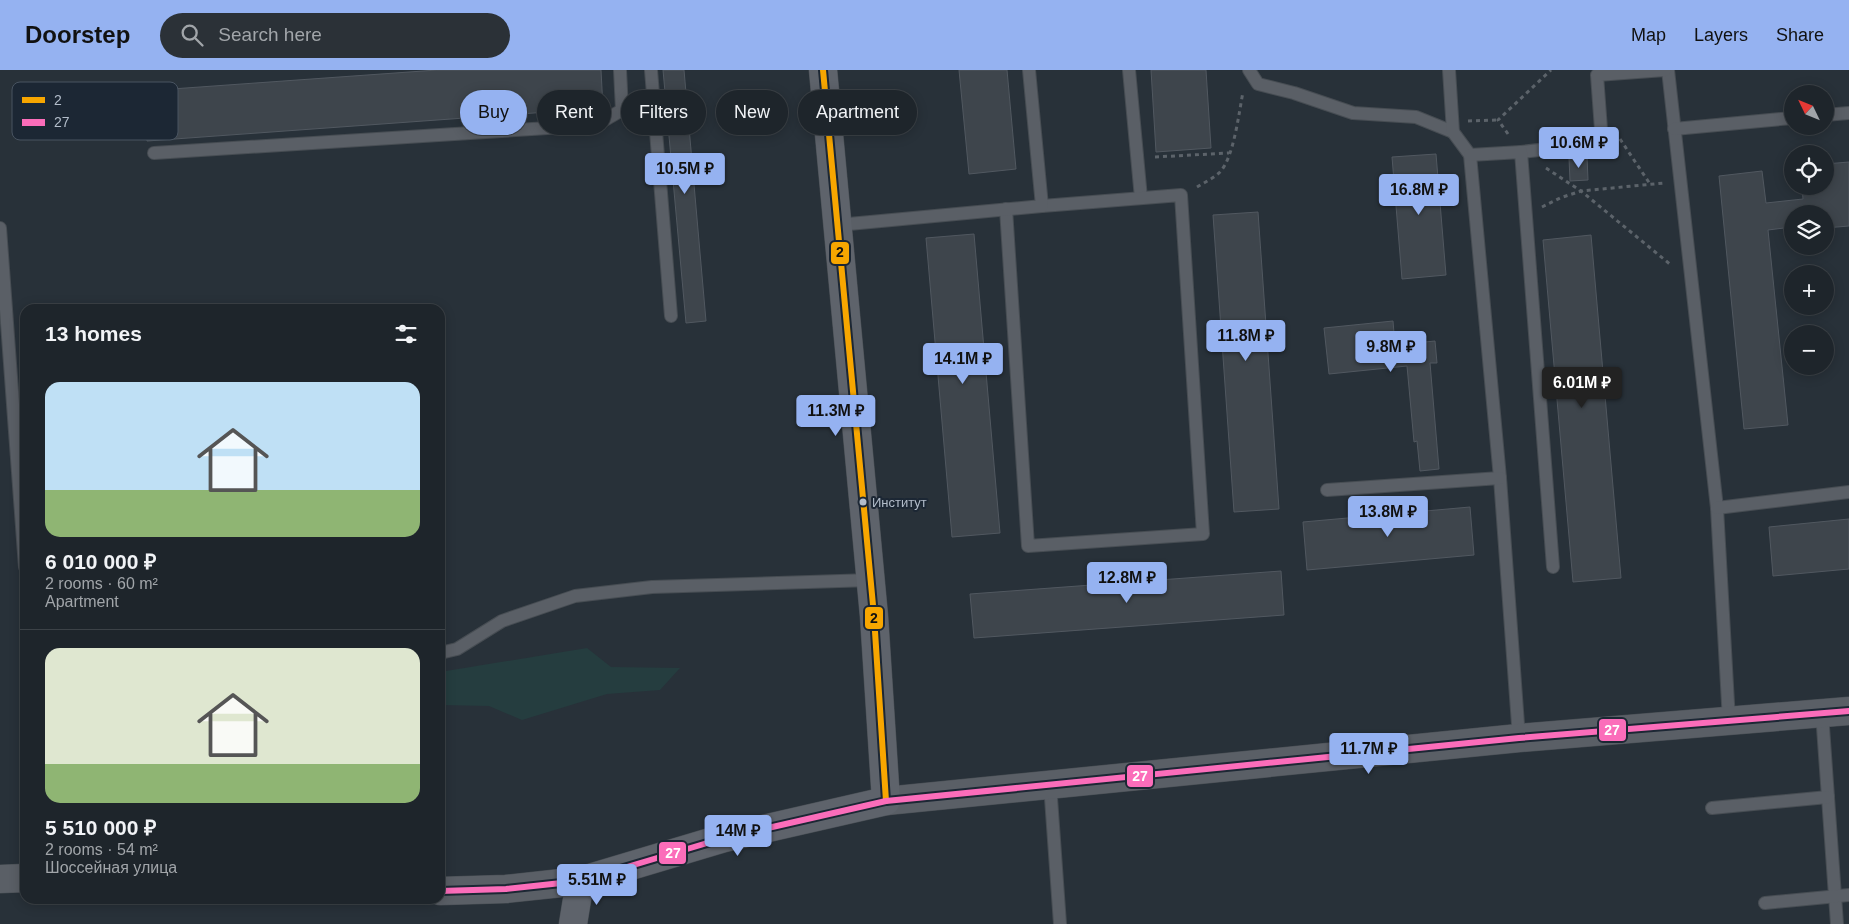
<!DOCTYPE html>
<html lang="en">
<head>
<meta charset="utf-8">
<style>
	:root { --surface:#1e252b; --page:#2b3137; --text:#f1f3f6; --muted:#a1a5a9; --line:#3c4247; --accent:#95b2f1 }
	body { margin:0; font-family:Arial,sans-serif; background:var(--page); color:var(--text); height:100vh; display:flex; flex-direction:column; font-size:19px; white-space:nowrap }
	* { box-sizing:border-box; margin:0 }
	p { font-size:16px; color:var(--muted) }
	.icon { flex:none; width:28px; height:28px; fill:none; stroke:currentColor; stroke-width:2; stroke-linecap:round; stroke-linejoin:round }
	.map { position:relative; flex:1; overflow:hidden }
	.sheet { position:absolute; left:20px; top:234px; width:425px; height:600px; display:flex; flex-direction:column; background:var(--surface); border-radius:15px; box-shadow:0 2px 12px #0003,0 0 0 1px var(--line) }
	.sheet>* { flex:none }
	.banner { position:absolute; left:460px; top:20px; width:475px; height:45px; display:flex; gap:10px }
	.needle { width:32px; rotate:313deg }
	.fabs { position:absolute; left:1784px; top:15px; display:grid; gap:10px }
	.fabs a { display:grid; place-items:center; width:50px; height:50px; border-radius:50%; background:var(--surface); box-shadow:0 2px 12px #0003,0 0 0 1px var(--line); font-size:25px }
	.price { position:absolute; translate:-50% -42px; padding:0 11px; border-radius:5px; background:var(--accent); color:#111; font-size:16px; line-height:32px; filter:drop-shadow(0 1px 2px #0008) }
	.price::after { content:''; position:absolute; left:50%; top:30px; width:15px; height:11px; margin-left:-8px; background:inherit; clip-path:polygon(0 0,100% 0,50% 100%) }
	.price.on { background:#222; color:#fff }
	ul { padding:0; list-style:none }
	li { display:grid; align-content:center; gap:10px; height:265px; padding:0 25px }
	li+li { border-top:1px solid var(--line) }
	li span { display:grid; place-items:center; height:155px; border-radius:15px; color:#555 }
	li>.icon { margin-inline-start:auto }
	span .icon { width:90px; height:90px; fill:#fffc; stroke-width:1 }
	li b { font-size:21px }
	h2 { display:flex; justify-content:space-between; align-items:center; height:60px; padding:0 25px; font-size:21px }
	.pill { padding:0 18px; border-radius:22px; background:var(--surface); box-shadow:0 2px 12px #0003,0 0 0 1px var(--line); font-size:18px; line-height:45px }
	.pill.on { background:var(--accent); color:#111 }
	header { display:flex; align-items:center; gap:30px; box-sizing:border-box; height:70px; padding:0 25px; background:var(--accent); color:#111 }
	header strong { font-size:24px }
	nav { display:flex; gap:28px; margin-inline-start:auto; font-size:18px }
	.search { width:350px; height:45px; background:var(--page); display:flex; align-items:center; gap:12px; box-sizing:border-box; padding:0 18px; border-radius:28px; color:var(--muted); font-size:19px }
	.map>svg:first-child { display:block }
	.green { fill:#253d3f }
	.building { fill:#3e454c; stroke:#515860 }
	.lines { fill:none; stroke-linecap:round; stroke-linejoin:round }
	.service-casing { stroke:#474d53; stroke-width:14 }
	.tertiary-casing { stroke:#474d53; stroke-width:29 }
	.secondary-casing { stroke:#474d53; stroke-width:29 }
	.path { stroke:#5c636a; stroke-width:3; stroke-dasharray:4 4; stroke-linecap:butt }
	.service { stroke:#5a5f66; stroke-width:12 }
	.tertiary { stroke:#5a5f66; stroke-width:28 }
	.secondary { stroke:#5e636b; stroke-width:28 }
	.bus-1-casing { stroke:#1c2734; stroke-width:10 }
	.bus-2-casing { stroke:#1c2734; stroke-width:10 }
	.bus-1 { stroke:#f7a600; stroke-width:6 }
	.bus-2 { stroke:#fb6dba; stroke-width:6 }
	.bus-dot { fill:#b3bdca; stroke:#1c2734; stroke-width:2 }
	.labels { text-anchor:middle; stroke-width:4; stroke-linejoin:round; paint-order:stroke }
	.bus-label { font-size:13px; fill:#b3bdca; stroke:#1c2734; text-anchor:start }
	.key { fill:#1c2734; stroke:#495461; stroke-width:1 }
	.key-label { font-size:14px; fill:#b3bdca }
	.line-badge { stroke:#1c2734; stroke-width:2 }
	.badge-label { font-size:14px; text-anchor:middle; font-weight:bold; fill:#fff }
	.pale-badge-label { font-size:14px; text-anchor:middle; font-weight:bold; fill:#111 }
</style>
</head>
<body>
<header>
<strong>Doorstep</strong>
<div class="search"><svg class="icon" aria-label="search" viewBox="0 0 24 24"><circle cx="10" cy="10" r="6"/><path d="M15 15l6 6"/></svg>Search here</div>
<nav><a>Map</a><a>Layers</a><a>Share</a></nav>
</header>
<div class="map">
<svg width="1849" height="854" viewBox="0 0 1849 854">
	<rect width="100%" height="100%" fill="#283139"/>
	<path class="green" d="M587 578 611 597 680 598 660 620 607 624 522 650 489 636 440 635V602Z"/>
	<g class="building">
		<path d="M437 0H601L603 38 147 71 144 21Z"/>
		<path d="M663 0H684L706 251 686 253Z"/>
		<path d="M959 0H1007L1016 99 969 104Z"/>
		<path d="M1151 0H1206L1211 78 1156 82Z"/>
		<path d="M1436 84 1446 205 1402 209 1392 87Z"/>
		<path d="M1587 86 1588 110 1570 111 1569 88Z"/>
		<path d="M1849 92V156L1825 158V144H1792V157L1768 160 1788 355 1744 359 1719 106 1762 101 1766 133 1803 129 1802 116H1825V94Z"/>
		<path d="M1258 142 1279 439 1234 442 1213 145Z"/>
		<path d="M974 164 1000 463 952 467 926 168Z"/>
		<path d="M1591 165 1621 508 1573 512 1543 170Z"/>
		<path d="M1393 251 1395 275 1435 271 1437 293H1430L1439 399 1420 401 1417 371 1414 372 1407 296 1329 304 1324 258Z"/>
		<path d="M1470 437 1474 485 1307 500 1303 452Z"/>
		<path d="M1849 449V499L1773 506 1769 457Z"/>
		<path d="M1281 501 1284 545 974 568 970 524Z"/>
	</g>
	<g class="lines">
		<defs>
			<g id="service">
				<path d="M651 0 671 246"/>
				<path d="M1129 0 1141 128"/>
				<path d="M1249 0 1258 14 1294 23 1353 43 1416 47 1453 62"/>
				<path d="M1449 0 1453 62 1470 85 1500 408 1519 668"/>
				<path d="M1668 0 1717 438 1729 651"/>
				<path d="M1825 45 1849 43"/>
				<path d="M1674 59 1792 48"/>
				<path d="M1521 82 1602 73 1597 5 1665 0"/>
				<path d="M154 83 596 55 622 40 620 0"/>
				<path d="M1470 85 1521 82 1553 497"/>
				<path d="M1006 139 1028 476 1203 464 1181 125 1042 136"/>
				<path d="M838 155 1042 136 1029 0"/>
				<path d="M0 158 25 497"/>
				<path d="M1327 420 1500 408"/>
				<path d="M1717 438 1849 422"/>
				<path d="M440 583 457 579 502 551 575 526 652 517 871 510"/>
				<path d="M1822 643 1837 854"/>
				<path d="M1050 714 1060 854"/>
				<path d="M1712 738 1828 727"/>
				<path d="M1765 833 1849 825"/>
			</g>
			<g id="tertiary">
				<path d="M886 731 1519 668 1849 641"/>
				<path d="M0 809 25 808"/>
				<path d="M440 821 506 819 580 811"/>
			</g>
			<path id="secondary" d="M573 854 580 811 724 768 886 731 874 546 823 0"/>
		</defs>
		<use href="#service" class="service-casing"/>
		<use href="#tertiary" class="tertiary-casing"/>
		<use href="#secondary" class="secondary-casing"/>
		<g class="path">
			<path d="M1468 51 1498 50"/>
			<path d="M1508 64 1498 50 1551 0"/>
			<path d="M1620 69 1650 114"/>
			<path d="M1155 87 1229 83"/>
			<path d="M1546 98 1581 121 1671 195"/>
			<path d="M1197 117C1205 112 1214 108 1220 102 1234 87 1239 42 1243 22"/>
			<path d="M1542 137 1560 128 1581 121 1664 113"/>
		</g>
		<use href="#service" class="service"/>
		<use href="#tertiary" class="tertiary"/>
		<use href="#secondary" class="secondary"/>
		<defs>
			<path id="bus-1" d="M823 0 874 546 886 731"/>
			<path id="bus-2" d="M440 821 506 819 580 811 724 768 886 731 1519 668 1849 641"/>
		</defs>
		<use href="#bus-1" class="bus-1-casing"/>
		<use href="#bus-2" class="bus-2-casing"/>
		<use href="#bus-1" class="bus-1"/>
		<use href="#bus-2" class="bus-2"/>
	</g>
	<circle class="bus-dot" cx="863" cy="432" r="4.5"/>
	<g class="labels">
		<g class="bus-label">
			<text x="872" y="437">Институт</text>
		</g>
	</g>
	<rect x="12" y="12" width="166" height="58" rx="8" class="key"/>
	<rect x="22" y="27" width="23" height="6" fill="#f7a600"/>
	<rect x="22" y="49" width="23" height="7" fill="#fb6dba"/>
	<g class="key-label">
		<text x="54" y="35">2</text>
		<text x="54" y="57">27</text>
	</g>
	<g class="line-badge">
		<rect x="830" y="171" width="20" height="24" rx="5" fill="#f7a600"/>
		<rect x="864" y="536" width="20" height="24" rx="5" fill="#f7a600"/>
		<rect x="1598" y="648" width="29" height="24" rx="5" fill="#fb6dba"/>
		<rect x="1126" y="694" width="28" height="24" rx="5" fill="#fb6dba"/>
		<rect x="658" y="771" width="29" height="24" rx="5" fill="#fb6dba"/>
	</g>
	<g class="badge-label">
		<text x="1612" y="665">27</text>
		<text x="1140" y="711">27</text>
		<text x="673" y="788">27</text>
	</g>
	<g class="pale-badge-label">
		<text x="840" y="187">2</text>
		<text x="874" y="553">2</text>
	</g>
</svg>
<div class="fabs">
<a><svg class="needle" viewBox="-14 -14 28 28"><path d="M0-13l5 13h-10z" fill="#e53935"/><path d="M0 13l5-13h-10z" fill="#a1a5a9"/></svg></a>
<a><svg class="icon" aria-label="locate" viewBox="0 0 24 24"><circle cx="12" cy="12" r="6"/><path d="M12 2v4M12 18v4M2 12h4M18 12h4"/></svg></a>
<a><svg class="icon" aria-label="layers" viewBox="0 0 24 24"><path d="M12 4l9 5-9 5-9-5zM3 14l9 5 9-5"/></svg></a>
<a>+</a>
<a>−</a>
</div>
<b class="price" style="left:1579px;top:99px">10.6M ₽</b>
<b class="price" style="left:685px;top:125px">10.5M ₽</b>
<b class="price" style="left:1419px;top:146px">16.8M ₽</b>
<b class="price" style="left:1246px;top:292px">11.8M ₽</b>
<b class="price" style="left:1391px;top:303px">9.8M ₽</b>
<b class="price" style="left:963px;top:315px">14.1M ₽</b>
<b class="price on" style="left:1582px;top:339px">6.01M ₽</b>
<b class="price" style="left:836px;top:367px">11.3M ₽</b>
<b class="price" style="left:1388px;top:468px">13.8M ₽</b>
<b class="price" style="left:1127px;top:534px">12.8M ₽</b>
<b class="price" style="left:1369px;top:705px">11.7M ₽</b>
<b class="price" style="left:738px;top:787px">14M ₽</b>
<b class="price" style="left:597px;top:836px">5.51M ₽</b>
<div class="banner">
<a class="pill on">Buy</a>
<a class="pill">Rent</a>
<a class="pill">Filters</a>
<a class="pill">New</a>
<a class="pill">Apartment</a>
</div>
<section class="sheet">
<h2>13 homes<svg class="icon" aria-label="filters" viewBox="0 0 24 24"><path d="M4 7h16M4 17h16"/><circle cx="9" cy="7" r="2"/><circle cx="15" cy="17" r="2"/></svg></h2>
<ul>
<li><span style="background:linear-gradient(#bfe0f5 70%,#8fb573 0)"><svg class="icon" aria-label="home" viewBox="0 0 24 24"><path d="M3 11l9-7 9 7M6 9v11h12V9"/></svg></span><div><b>6 010 000 ₽</b><p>2 rooms · 60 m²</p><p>Apartment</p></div></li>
<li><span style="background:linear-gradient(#dfe7d0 75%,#8fb573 0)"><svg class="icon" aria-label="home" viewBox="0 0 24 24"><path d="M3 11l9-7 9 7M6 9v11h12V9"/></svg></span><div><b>5 510 000 ₽</b><p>2 rooms · 54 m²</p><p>Шоссейная улица</p></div></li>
</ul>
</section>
</div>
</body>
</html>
